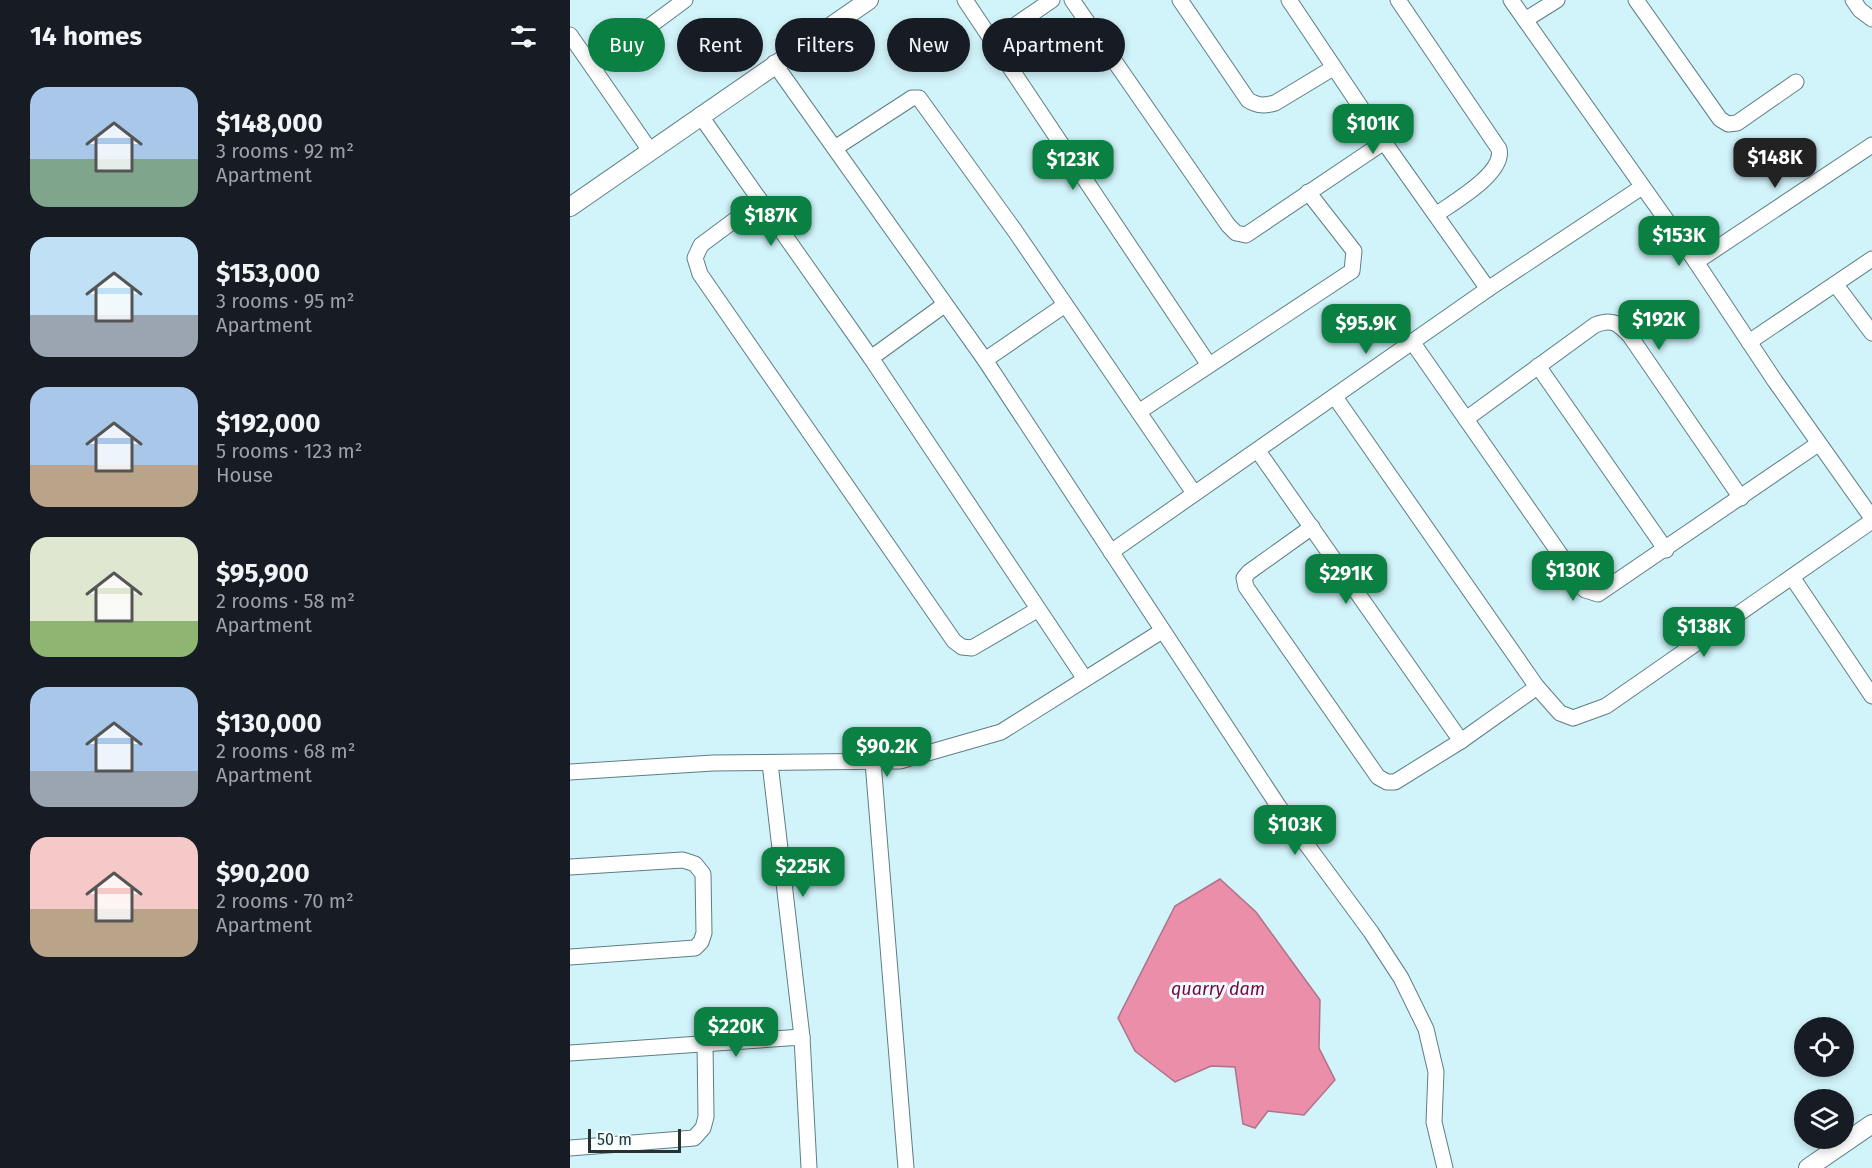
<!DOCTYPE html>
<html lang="en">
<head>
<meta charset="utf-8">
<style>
	:root { --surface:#171b24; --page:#20242c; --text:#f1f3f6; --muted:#9ea1a6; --accent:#0b8043 }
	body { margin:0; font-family:"Fira Sans",sans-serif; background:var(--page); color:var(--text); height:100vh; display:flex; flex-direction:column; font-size:22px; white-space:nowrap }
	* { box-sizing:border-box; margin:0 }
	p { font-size:20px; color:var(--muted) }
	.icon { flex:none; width:33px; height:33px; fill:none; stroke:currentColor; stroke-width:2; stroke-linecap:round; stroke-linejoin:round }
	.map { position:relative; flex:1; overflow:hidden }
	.drawer { display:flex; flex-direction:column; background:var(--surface); width:570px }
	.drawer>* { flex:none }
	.hud { position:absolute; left:18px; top:18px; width:570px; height:54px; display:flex; gap:12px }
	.buttons { position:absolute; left:1224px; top:1017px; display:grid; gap:12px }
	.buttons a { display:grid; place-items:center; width:60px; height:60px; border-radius:50%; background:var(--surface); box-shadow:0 3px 9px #0003; font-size:30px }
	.scale { position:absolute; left:18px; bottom:15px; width:93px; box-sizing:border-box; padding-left:6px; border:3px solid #243234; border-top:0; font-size:16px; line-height:21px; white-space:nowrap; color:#243234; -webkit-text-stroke:4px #effcff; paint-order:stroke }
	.price { position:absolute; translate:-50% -51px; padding:0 14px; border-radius:12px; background:var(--accent); color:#fff; font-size:20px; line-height:39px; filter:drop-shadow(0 2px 3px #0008) }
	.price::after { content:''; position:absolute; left:50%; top:36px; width:18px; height:14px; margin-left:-9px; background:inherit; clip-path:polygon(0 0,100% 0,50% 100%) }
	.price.active { background:#222; color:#fff }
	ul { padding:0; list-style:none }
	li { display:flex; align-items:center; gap:18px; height:150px; padding:0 30px }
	li span { display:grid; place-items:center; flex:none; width:168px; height:120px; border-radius:18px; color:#555 }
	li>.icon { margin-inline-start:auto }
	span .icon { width:72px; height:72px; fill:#fffc; stroke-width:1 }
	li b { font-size:26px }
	h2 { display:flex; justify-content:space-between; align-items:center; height:72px; padding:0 30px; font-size:26px }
	.chip { padding:0 21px; border-radius:27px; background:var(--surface); box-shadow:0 3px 9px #0003; font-size:21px; line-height:54px }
	.chip.active { background:var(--accent); color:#fff }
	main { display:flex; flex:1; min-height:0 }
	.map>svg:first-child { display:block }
	.water { fill:#ea8eaa; stroke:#af7287; stroke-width:1.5 }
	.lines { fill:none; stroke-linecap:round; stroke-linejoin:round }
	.minor-casing { stroke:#5e7e84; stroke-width:17 }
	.tertiary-casing { stroke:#5e7e84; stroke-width:20 }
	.minor { stroke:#fff; stroke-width:15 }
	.tertiary { stroke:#fff; stroke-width:18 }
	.labels { text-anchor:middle; stroke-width:6; stroke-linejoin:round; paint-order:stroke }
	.water-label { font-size:18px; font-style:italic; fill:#77063c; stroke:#effcff }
</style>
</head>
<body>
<main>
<section class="drawer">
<h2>14 homes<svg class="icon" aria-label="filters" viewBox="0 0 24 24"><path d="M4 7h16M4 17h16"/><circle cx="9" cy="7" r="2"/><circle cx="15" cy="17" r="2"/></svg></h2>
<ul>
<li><span style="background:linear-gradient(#a9c7e8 60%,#7fa58c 0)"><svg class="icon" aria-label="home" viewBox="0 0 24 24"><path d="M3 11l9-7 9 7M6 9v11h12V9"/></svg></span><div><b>$148,000</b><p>3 rooms · 92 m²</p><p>Apartment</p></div></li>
<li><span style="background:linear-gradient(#bfe0f5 65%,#9aa5b1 0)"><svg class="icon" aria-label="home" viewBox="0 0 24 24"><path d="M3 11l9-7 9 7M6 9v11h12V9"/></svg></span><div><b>$153,000</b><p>3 rooms · 95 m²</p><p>Apartment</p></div></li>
<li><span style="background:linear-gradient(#a9c7e8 65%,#b9a48a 0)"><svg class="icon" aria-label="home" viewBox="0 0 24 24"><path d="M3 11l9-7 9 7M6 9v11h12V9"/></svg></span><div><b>$192,000</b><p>5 rooms · 123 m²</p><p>House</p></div></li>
<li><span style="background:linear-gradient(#dfe7d0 70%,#8fb573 0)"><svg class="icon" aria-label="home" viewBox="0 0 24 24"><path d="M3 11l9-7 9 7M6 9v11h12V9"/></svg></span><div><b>$95,900</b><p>2 rooms · 58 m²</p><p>Apartment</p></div></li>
<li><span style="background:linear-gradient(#a9c7e8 70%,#9aa5b1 0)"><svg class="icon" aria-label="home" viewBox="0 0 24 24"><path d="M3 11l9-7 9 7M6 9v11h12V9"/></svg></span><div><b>$130,000</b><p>2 rooms · 68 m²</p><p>Apartment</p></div></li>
<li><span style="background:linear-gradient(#f6c9c9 60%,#b9a48a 0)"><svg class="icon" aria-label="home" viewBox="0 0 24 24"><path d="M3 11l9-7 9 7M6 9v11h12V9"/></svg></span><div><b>$90,200</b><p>2 rooms · 70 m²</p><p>Apartment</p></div></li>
</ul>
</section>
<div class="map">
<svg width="1302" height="1168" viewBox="0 0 1302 1168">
	<rect width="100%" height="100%" fill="#d1f3fa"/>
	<path class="water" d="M650 879 686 912 750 1000 749 1048 765 1080 734 1115 698 1111 685 1128 673 1124 665 1067 641 1066 605 1082 565 1051 548 1018 605 906Z"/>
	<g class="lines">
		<defs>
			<g id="minor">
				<path d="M395 0 639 365"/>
				<path d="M502 0 658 225 666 233 676 235 814 142"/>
				<path d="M610 0 678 100C688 106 694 106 705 103L763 68"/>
				<path d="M719 0 814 142 918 289"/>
				<path d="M828 0 929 149C935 173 885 201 867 214"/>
				<path d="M941 0 1126 262 1205 381 1302 518"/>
				<path d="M1066 0 1150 119 1158 124 1167 123 1226 82"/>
				<path d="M1283 0 1290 10 1302 19"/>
				<path d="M955 20 987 0"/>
				<path d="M0 35 23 68"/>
				<path d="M422 41 482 0"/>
				<path d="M204 63 415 360 709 807 801 932 831 978 856 1029 866 1072 864 1122 875 1168"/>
				<path d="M130 115 301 358 515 679"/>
				<path d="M265 148 342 98H349L445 231 624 493"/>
				<path d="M81 152 23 68 115 0"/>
				<path d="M189 202 131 245 125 258 130 274 384 641 392 647 402 648 467 610"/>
				<path d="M1126 262 1302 145"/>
				<path d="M1266 285 1302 333"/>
				<path d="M1179 342 1302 259"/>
				<path d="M843 343 1015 590 1028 594 1248 444"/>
				<path d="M301 358 374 305"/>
				<path d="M415 360 495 305"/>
				<path d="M968 366 1096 550"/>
				<path d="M765 397 967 687 990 713 1003 718 1036 706 1302 521"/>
				<path d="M570 411 782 271 784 251 738 192"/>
				<path d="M896 419 1025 325C1042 318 1048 323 1060 336L1171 498"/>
				<path d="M688 451 891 741"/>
				<path d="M742 527 679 572 674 578 676 587 808 777 817 782H825L891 741 967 687"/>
				<path d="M541 552 918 289 1072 187"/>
				<path d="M1222 577 1302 696"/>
				<path d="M303 762 336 1168"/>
				<path d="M200 763 232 1037"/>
				<path d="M0 772 143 763 330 761 431 732 592 631"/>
				<path d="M0 867 113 860 125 864 133 874 134 933 131 942 125 948 0 957"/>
				<path d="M0 1053 232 1037 239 1168"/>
				<path d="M0 1148 124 1138 133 1128 136 1117 135 1043"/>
			</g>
			<g id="tertiary">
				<path d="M0 207 299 0"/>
				<path d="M1238 1168 1302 1124"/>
			</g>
		</defs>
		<use href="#minor" class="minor-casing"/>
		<use href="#tertiary" class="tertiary-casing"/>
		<use href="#minor" class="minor"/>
		<use href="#tertiary" class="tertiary"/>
	</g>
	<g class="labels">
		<g class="water-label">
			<text x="648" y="995">quarry dam</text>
		</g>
	</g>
</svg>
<div class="buttons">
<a><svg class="icon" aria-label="locate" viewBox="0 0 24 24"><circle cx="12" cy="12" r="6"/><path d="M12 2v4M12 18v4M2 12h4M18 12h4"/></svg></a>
<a><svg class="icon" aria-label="layers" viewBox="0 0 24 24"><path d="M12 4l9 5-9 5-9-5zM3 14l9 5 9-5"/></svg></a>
</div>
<div class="scale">50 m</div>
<b class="price" style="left:803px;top:155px">$101K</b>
<b class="price active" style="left:1205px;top:189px">$148K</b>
<b class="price" style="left:503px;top:191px">$123K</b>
<b class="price" style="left:201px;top:247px">$187K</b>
<b class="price" style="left:1109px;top:267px">$153K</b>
<b class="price" style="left:1089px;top:351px">$192K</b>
<b class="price" style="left:796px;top:355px">$95.9K</b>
<b class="price" style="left:1003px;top:602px">$130K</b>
<b class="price" style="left:776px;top:605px">$291K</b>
<b class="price" style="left:1134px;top:658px">$138K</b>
<b class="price" style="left:317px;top:778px">$90.2K</b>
<b class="price" style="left:725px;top:856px">$103K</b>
<b class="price" style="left:233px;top:898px">$225K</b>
<b class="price" style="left:166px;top:1058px">$220K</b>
<div class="hud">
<a class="chip active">Buy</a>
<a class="chip">Rent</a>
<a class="chip">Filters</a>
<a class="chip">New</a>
<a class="chip">Apartment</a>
</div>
</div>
</main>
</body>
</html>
